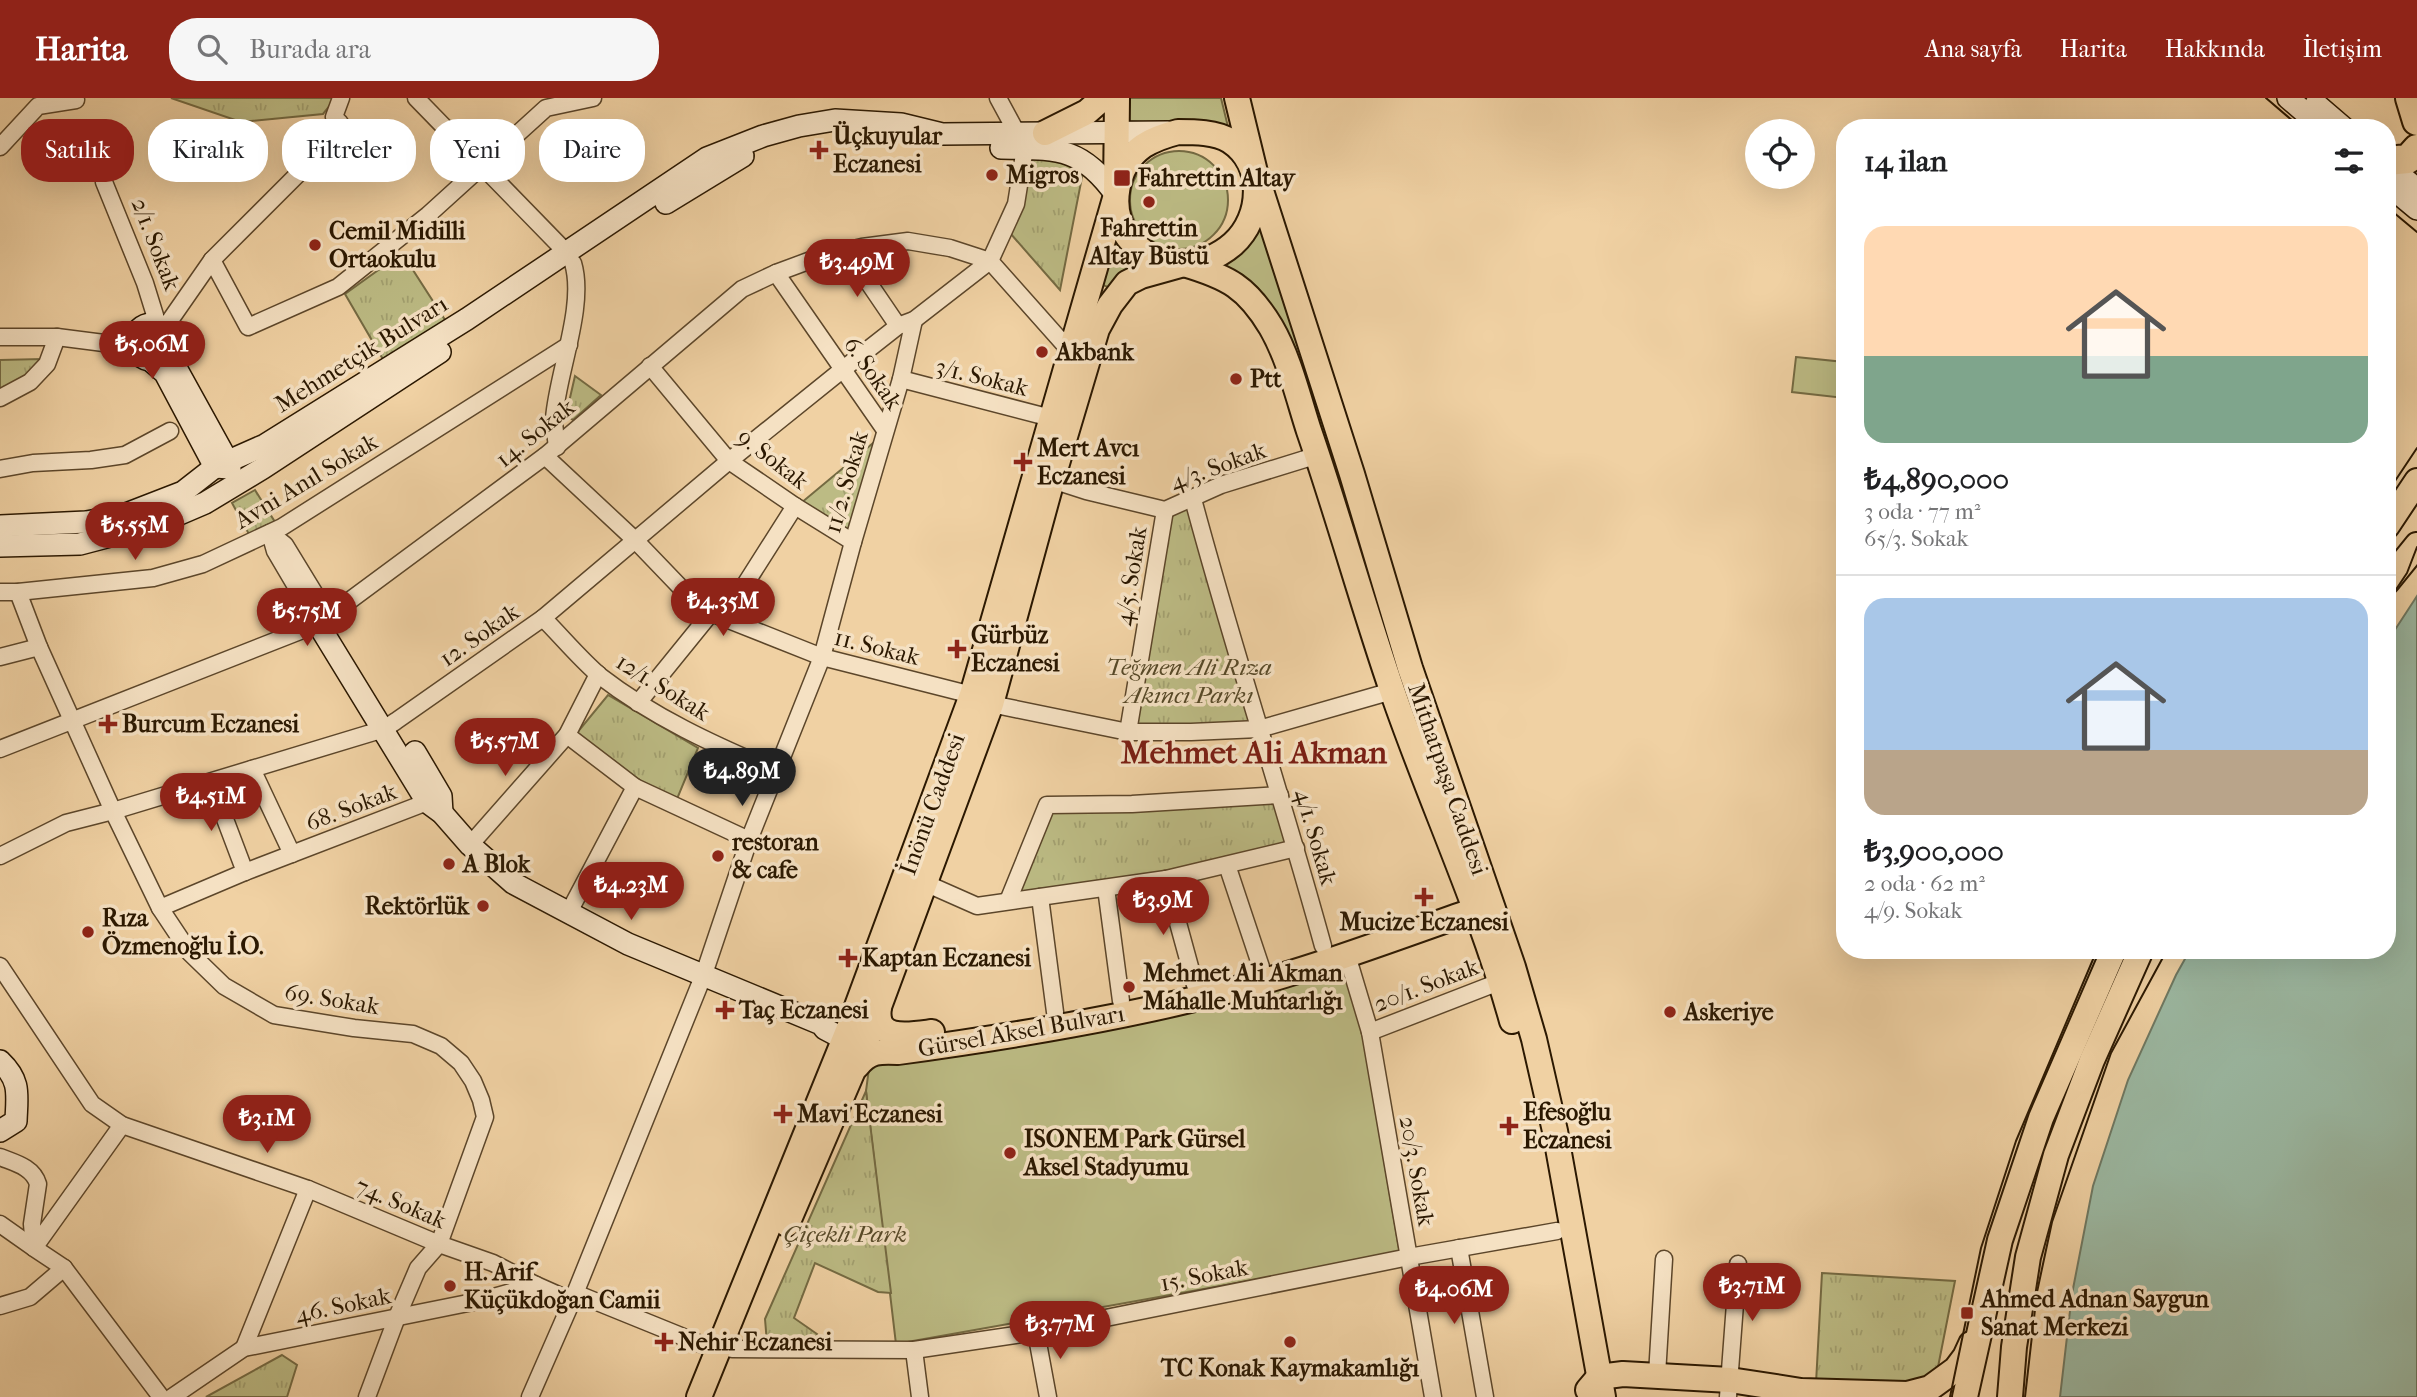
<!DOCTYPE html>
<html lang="tr">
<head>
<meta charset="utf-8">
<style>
	:root { --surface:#fff; --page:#f6f6f6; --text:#202124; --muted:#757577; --line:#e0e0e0; --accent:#8f2418 }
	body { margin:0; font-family:"IM FELL French Canon",serif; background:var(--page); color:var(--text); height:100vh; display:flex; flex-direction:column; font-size:26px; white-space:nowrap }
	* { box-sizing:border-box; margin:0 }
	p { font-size:23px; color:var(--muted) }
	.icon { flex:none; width:38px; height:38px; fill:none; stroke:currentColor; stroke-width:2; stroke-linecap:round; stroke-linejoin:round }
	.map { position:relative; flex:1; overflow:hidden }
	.drawer { position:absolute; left:1836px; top:21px; width:560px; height:840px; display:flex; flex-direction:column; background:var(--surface); border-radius:28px; box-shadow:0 7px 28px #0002 }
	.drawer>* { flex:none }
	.top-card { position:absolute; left:21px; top:21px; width:665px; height:63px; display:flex; gap:14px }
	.fabs { position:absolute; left:1745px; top:21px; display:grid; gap:14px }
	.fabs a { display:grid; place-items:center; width:70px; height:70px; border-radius:50%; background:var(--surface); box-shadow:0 7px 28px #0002; font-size:35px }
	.price { position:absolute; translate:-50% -60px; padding:0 16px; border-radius:24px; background:var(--accent); color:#fff; font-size:23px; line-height:46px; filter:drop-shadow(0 2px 4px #0008) }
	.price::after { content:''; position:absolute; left:50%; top:42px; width:21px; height:16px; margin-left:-10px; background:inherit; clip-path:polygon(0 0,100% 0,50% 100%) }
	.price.current { background:#222; color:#fff }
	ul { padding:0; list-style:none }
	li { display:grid; align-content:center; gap:14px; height:371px; padding:0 28px }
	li+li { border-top:2px solid var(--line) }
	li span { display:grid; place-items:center; height:217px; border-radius:21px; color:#555 }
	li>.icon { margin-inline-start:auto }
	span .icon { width:126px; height:126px; fill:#fffc; stroke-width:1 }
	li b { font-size:30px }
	h2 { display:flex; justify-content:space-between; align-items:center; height:84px; padding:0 28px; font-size:30px }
	.pill { padding:0 24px; border-radius:28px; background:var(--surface); box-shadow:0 7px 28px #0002; font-size:24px; line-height:63px }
	.pill.current { background:var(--accent); color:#fff }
	header { display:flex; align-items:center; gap:42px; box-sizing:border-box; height:98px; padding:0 35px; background:var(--accent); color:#fff }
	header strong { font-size:33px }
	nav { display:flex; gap:38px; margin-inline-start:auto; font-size:24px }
	.search { width:490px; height:63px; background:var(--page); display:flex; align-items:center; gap:18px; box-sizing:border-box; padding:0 24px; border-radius:28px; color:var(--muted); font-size:26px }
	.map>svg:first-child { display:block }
	.grass { fill:#bcbb84; stroke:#746a42; stroke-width:2 }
	.park { fill:url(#park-tufts); stroke:#746a42; stroke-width:2 }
	.water { fill:#9bb8a2; stroke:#6e7862; stroke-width:2 }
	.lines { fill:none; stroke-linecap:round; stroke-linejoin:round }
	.street-casing { stroke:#5c462a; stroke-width:19 }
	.secondary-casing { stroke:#2b1801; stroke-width:24 }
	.primary-casing { stroke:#2b1801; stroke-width:28 }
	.highway-casing { stroke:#2b1801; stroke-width:32 }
	.street { stroke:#f5e1c3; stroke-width:16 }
	.secondary { stroke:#f5e1c3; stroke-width:21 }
	.primary { stroke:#f0d1a3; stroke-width:24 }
	.highway { stroke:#f0d1a3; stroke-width:28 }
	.tram { stroke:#2b1801; stroke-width:2 }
	.poi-dot { fill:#8f2418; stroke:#f5e1c3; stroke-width:2.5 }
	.labels { text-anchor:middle; stroke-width:7; stroke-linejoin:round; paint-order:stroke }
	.poi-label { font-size:24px; font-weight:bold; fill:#2b1801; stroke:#f5e1c3; text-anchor:start }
	.street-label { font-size:24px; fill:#2b1801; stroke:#f5e1c3 }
	.park-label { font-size:24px; font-style:italic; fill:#564928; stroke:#f5e1c3 }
	.district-label { font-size:32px; font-weight:bold; fill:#7a1f14; stroke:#f5e1c3 }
</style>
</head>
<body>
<header>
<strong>Harita</strong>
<div class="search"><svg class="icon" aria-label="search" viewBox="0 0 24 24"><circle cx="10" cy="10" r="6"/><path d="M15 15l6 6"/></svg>Burada ara</div>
<nav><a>Ana sayfa</a><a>Harita</a><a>Hakkında</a><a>İletişim</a></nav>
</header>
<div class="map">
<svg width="2417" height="1299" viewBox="0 0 2417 1299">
	<defs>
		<pattern id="park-tufts" width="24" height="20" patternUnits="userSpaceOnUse" patternTransform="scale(1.75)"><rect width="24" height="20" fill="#bcbb84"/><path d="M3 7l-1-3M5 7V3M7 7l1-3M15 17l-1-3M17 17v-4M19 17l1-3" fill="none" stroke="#a2a070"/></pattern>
	</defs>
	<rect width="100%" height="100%" fill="#f0d1a3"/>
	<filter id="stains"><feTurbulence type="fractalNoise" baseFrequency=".00286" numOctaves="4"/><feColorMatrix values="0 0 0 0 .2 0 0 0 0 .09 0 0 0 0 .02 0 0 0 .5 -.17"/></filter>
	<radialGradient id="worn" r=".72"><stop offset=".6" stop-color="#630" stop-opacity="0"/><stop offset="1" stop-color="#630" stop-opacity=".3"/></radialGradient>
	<g class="grass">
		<path d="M1130 0H1221L1229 33 1200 28 1128 23Z"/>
		<circle cx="1179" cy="102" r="49"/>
		<path d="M1260 122 1471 791 1306 287 1281 223 1258 190 1218 163Z"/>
		<path d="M1114 139 1146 168 1113 191 1100 186Z"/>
		<path d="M1796 259 1844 264V300L1792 294Z"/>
		<path d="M1351 868 1400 1156 896 1246 866 993 871 955Z"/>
	</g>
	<g class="park">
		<path d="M171 0H336L323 16 241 24Z"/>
		<path d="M1027 53 1084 69 1060 192 1010 135Z"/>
		<path d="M402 155 447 225 384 263 345 196Z"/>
		<path d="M41 261 23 281 0 293V262Z"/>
		<path d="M575 278 601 297 573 322 566 317Z"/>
		<path d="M878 341 850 434 801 405Z"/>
		<path d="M255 392 275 424 250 438 232 405Z"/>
		<path d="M1193 401 1259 631 1128 634 1165 412Z"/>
		<path d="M608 597 698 650 677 701 643 686 576 636Z"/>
		<path d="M1280 697 1296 750 1008 803 1047 707Z"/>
		<path d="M866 993 891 1195 878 1194 815 1165 794 1220 817 1236 812 1246 767 1245 765 1221Z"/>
		<path d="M1822 1175 1955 1183 1937 1274 1910 1289 1816 1285Z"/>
		<path d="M282 1257 297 1267 287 1299H206Z"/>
	</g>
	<path class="water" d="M2417 498V1299H2060L2072 1196 2093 1088 2128 982 2176 877 2190 852H2387V544Z"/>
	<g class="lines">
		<defs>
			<g id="street">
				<path d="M416 0 566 154"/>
				<path d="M998 0 1018 37"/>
				<path d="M0 49 38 8 76 2"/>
				<path d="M104 84 145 185 158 227"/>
				<path d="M847 153 898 228"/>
				<path d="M212 162 248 229 338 189 428 117 546 10 593 0"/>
				<path d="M776 175 885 332"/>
				<path d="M164 231 212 162 339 35 340 25 334 19 341 0"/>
				<path d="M0 239H57L135 249"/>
				<path d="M650 268 729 363 795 408 853 444"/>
				<path d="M901 281 1051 320"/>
				<path d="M0 300 30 284 47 266 57 239"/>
				<path d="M557 349C556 340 554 330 554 321 557 276 586 208 573 165"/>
				<path d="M545 358 635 442 683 492 711 515 822 559 972 597"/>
				<path d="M0 371 33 365 91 362 125 357 170 333"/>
				<path d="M1052 382 1086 393 1165 412 1221 387 1318 357"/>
				<path d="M1193 401C1233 551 1282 698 1323 848"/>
				<path d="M270 435 275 453 318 526"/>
				<path d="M270 435 285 447 329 519"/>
				<path d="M0 494H18L153 480 203 466 282 429 569 247"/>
				<path d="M543 520C562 539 580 561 600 578 653 619 714 647 776 673"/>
				<path d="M39 549 113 713 160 810 190 855 224 888 274 917 354 930 413 936 441 948 461 965 473 983 481 1002 485 1019 439 1146 418 1170 397 1219 367 1299"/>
				<path d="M0 559 39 549 18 494"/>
				<path d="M638 605 711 515 739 496 795 408"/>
				<path d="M991 606 1128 634H1191L1259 631 1392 593"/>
				<path d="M1128 634 1165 412"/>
				<path d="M567 637 635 689 749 742"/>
				<path d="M0 651 318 526 545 358 742 191 776 175 819 159 862 149 908 143 950 150 990 163 1070 253"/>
				<path d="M252 671 292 756"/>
				<path d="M211 684 245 774"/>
				<path d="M470 747 567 637 598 576"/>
				<path d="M0 758 66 725 113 713 384 631 396 623 543 520 729 363 842 272 898 228 914 222 990 163 1016 106 1025 50"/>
				<path d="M1227 767 1261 869"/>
				<path d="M1166 781 1195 887"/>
				<path d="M925 785 977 808 1166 781 1296 750"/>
				<path d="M1106 790 1121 903"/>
				<path d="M1040 799 1055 914"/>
				<path d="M1008 803 1047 707 1132 706 1280 697"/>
				<path d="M160 810 245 774 435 701"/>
				<path d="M569 814 635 689"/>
				<path d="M1347 857 1370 934 1433 1299"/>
				<path d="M0 868 92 1006 122 1027 308 1091 439 1146 493 1165 536 1187 572 1203"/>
				<path d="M1370 934 1499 884"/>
				<path d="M0 1059C15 1065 33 1069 38 1086L32 1126 34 1150 64 1170 161 1299"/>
				<path d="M0 1126 34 1150 122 1027"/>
				<path d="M1459 1150 1485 1299"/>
				<path d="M575 1195 718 1253"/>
				<path d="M0 1208 30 1199 64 1170"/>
				<path d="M1036 1234 1048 1299"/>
				<path d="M244 1250 308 1091"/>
				<path d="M732 1251 914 1252 1036 1234 1409 1159 1557 1133"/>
				<path d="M914 1252 920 1299"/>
				<path d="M1657 1277 1664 1161"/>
				<path d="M172 1299 244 1250 483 1202 536 1187"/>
				<path d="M530 1299 572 1203 704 876 749 742 822 559 853 444 901 281 914 222"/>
				<path d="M1728 1299 1738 1166"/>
			</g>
			<g id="secondary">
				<path d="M2288 0 2323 30"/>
				<path d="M2316 6 2344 30"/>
				<path d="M1001 50C1057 51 1081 48 1116 97"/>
				<path d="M2389 68 2417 91"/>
				<path d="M2387 86 2417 111"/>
				<path d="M666 105 743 58"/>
				<circle cx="152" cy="244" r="18"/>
				<path d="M169 248 175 268 228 364"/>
				<path d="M149 261 165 275 215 369 230 370"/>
				<path d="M0 428 86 424 121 418 183 394 215 369 265 347 467 221 707 60 763 38 799 28 835 22 901 26 942 36 1168 34"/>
				<path d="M0 448 80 446 156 426 205 405 263 370 440 254"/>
				<path d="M318 526 427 704 442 715 470 747 513 785 628 846 821 926 825 931 844 941"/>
				<path d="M415 654 441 698 442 715"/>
				<path d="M0 963C21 983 17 996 16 1023L0 1033"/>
			</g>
			<g id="primary">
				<path d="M1237 0 1255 74 1352 376 1410 570 1513 869 1534 941 1555 1033 1603 1299"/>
				<path d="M1178 34C1194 34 1216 34 1230 43 1265 66 1263 119 1233 146 1201 174 1154 172 1128 139 1107 111 1116 67 1143 48 1154 41 1166 37 1178 34Z"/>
				<path d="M1045 35 1087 14 1103 0"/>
				<path d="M1184 166C1228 179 1247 189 1271 229 1289 260 1298 299 1309 333 1339 420 1363 508 1393 595 1431 705 1481 811 1512 923"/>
				<path d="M2387 428 2417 383"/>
				<path d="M2387 484 2417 447"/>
				<path d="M879 909C874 944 909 937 932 934"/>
				<path d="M857 968C869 953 879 953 898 954 1014 938 1129 919 1243 889 1321 868 1398 839 1475 812L1486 803"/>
				<path d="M787 1126 870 933 991 606 1052 382 1097 231 1110 207 1127 185 1141 178 1184 166"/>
				<path d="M1588 1292 1599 1279 1623 1276 1730 1282 1801 1293 1907 1296 1930 1290 1956 1271 1965 1259 1971 1246"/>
				<path d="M699 1299 849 930 972 597 1116 97 1117 0"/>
				<path d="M1965 1299 2000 1142 2041 1020 2114 852"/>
				<path d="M2010 1299 2014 1249 2028 1159 2056 1057 2092 962 2141 852"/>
			</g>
			<g id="highway">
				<path d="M2410 0 2417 23"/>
				<path d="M2387 63 2408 61 2417 51"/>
			</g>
		</defs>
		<use href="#street" class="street-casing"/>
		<use href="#secondary" class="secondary-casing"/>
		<use href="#primary" class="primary-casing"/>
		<use href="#highway" class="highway-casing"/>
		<use href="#street" class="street"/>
		<use href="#secondary" class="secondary"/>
		<use href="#primary" class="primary"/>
		<use href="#highway" class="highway"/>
		<g class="tram">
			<path d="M2266 0 2301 30"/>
			<path d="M2387 109 2417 134"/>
			<path d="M2387 395 2417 350"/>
			<path d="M2387 505 2407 475 2417 449"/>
			<path d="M1950 1299 1981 1150 2016 1043 2097 852"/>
			<path d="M2025 1299 2037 1194 2052 1124 2111 955 2167 852"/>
		</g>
	</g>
	<g class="poi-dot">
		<path d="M815.5 41.5h7v7h7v7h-7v7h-7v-7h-7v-7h7z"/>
		<circle cx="992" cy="77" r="7"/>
		<rect x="1113" y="71" width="18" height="18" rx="3.5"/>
		<circle cx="1149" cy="104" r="7"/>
		<circle cx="315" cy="147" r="7"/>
		<circle cx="1042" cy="254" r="7"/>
		<circle cx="1236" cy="281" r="7"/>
		<path d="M1019.5 353.5h7v7h7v7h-7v7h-7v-7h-7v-7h7z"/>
		<path d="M953.5 540.5h7v7h7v7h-7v7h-7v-7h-7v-7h7z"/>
		<path d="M104.5 615.5h7v7h7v7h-7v7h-7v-7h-7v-7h7z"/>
		<circle cx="718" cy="758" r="7"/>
		<circle cx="449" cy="766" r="7"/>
		<path d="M1420.5 788.5h7v7h7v7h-7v7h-7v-7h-7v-7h7z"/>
		<circle cx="483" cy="808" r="7"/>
		<circle cx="88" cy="834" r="7"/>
		<path d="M844.5 849.5h7v7h7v7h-7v7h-7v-7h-7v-7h7z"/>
		<circle cx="1129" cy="889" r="7"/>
		<path d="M721.5 901.5h7v7h7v7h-7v7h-7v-7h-7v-7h7z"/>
		<circle cx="1670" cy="914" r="7"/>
		<path d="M779.5 1005.5h7v7h7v7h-7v7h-7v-7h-7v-7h7z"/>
		<path d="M1505.5 1017.5h7v7h7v7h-7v7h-7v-7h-7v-7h7z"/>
		<circle cx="1010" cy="1055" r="7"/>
		<circle cx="450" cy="1188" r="7"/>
		<rect x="1960" y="1208" width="14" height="14" rx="3.5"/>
		<path d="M660.5 1233.5h7v7h7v7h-7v7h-7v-7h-7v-7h7z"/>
		<circle cx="1290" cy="1244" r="7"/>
	</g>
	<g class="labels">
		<g class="poi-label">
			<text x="833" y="46">Üçkuyular<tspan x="833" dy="28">Eczanesi</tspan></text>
			<text x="1006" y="85">Migros</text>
			<text x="1138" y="88">Fahrettin Altay</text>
			<text x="1149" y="138" text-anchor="middle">Fahrettin<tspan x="1149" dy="28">Altay Büstü</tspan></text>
			<text x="329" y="141">Cemil Midilli<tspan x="329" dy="28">Ortaokulu</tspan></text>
			<text x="1056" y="262">Akbank</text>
			<text x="1250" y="289">Ptt</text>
			<text x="1037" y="358">Mert Avcı<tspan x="1037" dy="28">Eczanesi</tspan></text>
			<text x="971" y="545">Gürbüz<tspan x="971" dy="28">Eczanesi</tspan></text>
			<text x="122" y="634">Burcum Eczanesi</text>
			<text x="732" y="752">restoran<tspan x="732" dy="28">&amp; cafe</tspan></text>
			<text x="463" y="774">A Blok</text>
			<text x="469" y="816" text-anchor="end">Rektörlük</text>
			<text x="102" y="828">Rıza<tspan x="102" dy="28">Özmenoğlu İ.O.</tspan></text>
			<text x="1424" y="832" text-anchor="middle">Mucize Eczanesi</text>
			<text x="862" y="868">Kaptan Eczanesi</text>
			<text x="1143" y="883">Mehmet Ali Akman<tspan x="1143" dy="28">Mahalle Muhtarlığı</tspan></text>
			<text x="739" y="920">Taç Eczanesi</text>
			<text x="1684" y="922">Askeriye</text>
			<text x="1523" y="1022">Efesoğlu<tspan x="1523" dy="28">Eczanesi</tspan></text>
			<text x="797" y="1024">Mavi Eczanesi</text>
			<text x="1024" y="1049">ISONEM Park Gürsel<tspan x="1024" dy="28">Aksel Stadyumu</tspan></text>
			<text x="464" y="1182">H. Arif<tspan x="464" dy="28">Küçükdoğan Camii</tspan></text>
			<text x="1981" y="1209">Ahmed Adnan Saygun<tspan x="1981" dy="28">Sanat Merkezi</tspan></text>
			<text x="678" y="1252">Nehir Eczanesi</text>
			<text x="1290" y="1278" text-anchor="middle">TC Konak Kaymakamlığı</text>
		</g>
		<g class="street-label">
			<text transform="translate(156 146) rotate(69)" y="8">2/1. Sokak</text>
			<text transform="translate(361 256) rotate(-32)" y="8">Mehmetçik Bulvarı</text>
			<text transform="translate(873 275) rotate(55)" y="8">6. Sokak</text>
			<text transform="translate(982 279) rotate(14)" y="8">3/1. Sokak</text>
			<text transform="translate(535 335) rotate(-39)" y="8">14. Sokak</text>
			<text transform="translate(773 361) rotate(38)" y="8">9. Sokak</text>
			<text transform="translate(1218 368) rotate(-20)" y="8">4/3. Sokak</text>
			<text transform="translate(306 383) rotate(-31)" y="8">Avni Anıl Sokak</text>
			<text transform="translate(846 384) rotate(-74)" y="8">11/2. Sokak</text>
			<text transform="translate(1131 478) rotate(-81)" y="8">4/5. Sokak</text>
			<text transform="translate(479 537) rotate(-35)" y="8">12. Sokak</text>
			<text transform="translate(877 549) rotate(14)" y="8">11. Sokak</text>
			<text transform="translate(663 589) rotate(32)" y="8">12/1. Sokak</text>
			<text transform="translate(1448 681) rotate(71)" y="8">Mithatpaşa Caddesi</text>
			<text transform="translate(932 706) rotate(-70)" y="8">İnönü Caddesi</text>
			<text transform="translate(351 709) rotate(-21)" y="8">68. Sokak</text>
			<text transform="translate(1316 739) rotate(74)" y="8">4/1. Sokak</text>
			<text transform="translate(1426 887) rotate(-21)" y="8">20/1. Sokak</text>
			<text transform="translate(332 901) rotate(9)" y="8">69. Sokak</text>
			<text transform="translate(1021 933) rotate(-10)" y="8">Gürsel Aksel Bulvarı</text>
			<text transform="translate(1417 1073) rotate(80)" y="8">20/3. Sokak</text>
			<text transform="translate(401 1105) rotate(23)" y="8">74. Sokak</text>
			<text transform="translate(1204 1177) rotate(-11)" y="8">15. Sokak</text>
			<text transform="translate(343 1207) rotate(-12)" y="8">46. Sokak</text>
		</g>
		<g class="park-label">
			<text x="1189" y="577">Teğmen Ali Rıza<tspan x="1189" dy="28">Akıncı Parkı</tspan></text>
			<text x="845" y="1144">Çiçekli Park</text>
		</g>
		<g class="district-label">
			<text x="1254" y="665">Mehmet Ali Akman</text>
		</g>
	</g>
	<rect width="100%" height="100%" filter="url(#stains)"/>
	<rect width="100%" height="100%" fill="url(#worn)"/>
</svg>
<div class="fabs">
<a><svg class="icon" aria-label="locate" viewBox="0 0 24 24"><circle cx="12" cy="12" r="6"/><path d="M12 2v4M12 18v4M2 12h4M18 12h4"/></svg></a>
</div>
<b class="price" style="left:857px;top:201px">₺3.49M</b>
<b class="price" style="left:152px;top:283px">₺5.06M</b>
<b class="price" style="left:135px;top:464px">₺5.55M</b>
<b class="price" style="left:723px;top:540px">₺4.35M</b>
<b class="price" style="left:307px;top:550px">₺5.75M</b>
<b class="price" style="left:505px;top:680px">₺5.57M</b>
<b class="price current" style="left:742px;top:710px">₺4.89M</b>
<b class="price" style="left:211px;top:735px">₺4.51M</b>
<b class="price" style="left:631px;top:824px">₺4.23M</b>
<b class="price" style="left:1163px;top:839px">₺3.9M</b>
<b class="price" style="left:267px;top:1057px">₺3.1M</b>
<b class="price" style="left:1752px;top:1225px">₺3.71M</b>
<b class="price" style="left:1454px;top:1228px">₺4.06M</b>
<b class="price" style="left:1060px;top:1263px">₺3.77M</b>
<div class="top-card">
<a class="pill current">Satılık</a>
<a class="pill">Kiralık</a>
<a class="pill">Filtreler</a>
<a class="pill">Yeni</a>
<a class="pill">Daire</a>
</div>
<section class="drawer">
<h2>14 ilan<svg class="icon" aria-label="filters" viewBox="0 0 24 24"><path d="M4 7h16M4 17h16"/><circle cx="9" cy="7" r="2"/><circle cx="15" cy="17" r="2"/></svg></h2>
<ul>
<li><span style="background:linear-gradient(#ffd9b3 60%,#7fa58c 0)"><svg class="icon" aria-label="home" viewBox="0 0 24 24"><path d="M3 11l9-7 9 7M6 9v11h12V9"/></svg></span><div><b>₺4,890,000</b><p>3 oda · 77 m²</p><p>65/3. Sokak</p></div></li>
<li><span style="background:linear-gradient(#a9c7e8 70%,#b9a48a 0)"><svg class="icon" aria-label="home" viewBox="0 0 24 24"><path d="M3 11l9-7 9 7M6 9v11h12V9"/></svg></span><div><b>₺3,900,000</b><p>2 oda · 62 m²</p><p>4/9. Sokak</p></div></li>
</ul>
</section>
</div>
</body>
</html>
